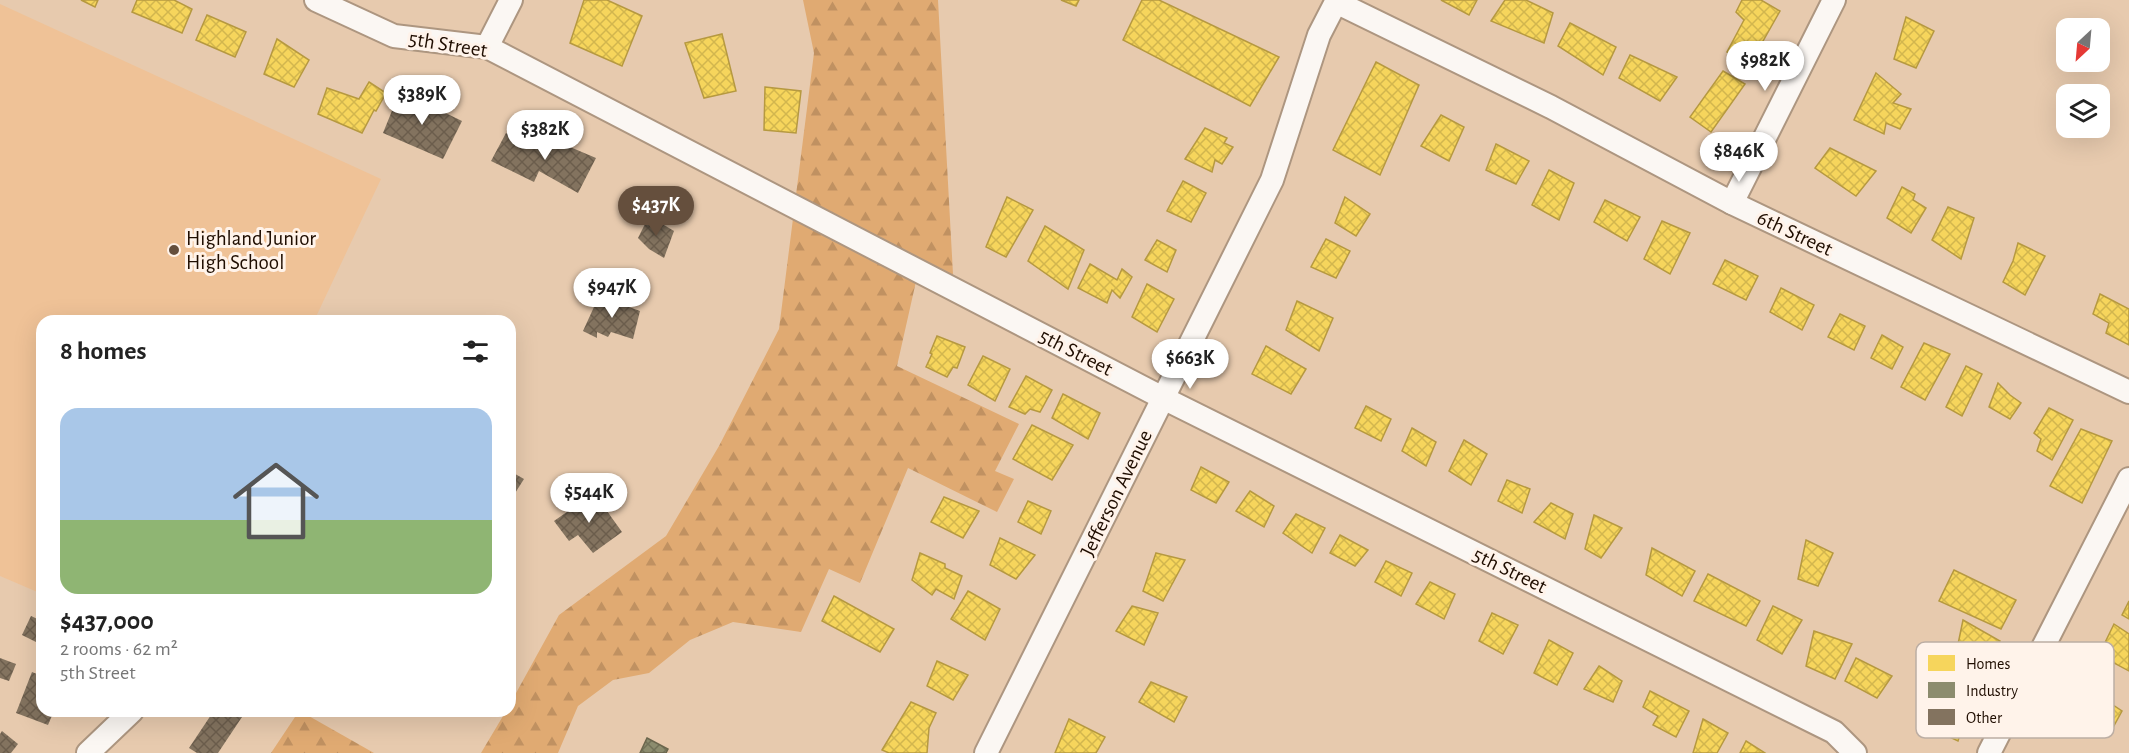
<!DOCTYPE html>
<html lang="en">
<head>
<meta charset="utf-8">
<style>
	:root { --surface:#fff; --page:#f2f2f2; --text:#222; --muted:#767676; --line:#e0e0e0; --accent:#654f3d }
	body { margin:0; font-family:"Alegreya Sans",sans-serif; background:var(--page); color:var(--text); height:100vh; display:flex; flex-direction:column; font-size:22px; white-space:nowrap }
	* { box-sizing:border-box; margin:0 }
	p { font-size:20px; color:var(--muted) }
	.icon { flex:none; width:33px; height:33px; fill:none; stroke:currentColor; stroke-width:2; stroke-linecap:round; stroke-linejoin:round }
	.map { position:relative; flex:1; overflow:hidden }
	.drawer { position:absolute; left:36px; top:315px; width:480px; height:402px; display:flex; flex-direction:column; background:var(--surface); border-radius:18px; box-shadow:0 6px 24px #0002 }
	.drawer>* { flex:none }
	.needle { width:39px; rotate:206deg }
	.controls { position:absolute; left:2056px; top:18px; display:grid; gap:12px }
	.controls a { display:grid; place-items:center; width:54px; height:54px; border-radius:12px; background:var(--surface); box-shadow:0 6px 24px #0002; font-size:30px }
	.price { position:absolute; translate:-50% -51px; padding:0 14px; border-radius:21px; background:#fff; color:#222; font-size:20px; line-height:39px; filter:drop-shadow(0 2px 3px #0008) }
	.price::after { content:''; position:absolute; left:50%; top:36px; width:18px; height:14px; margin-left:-9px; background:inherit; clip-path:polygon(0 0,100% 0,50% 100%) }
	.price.current { background:var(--accent); color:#fff }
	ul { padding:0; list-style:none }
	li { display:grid; align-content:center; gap:12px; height:318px; padding:0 24px }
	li+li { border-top:2px solid var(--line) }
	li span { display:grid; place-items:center; height:186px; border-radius:18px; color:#555 }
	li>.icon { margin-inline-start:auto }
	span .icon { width:108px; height:108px; fill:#fffc; stroke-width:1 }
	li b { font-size:26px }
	h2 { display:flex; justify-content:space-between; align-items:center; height:72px; padding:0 24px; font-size:26px }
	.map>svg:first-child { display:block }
	.built { fill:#efc297 }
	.forest { fill:url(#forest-firs) }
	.homes { fill:url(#homes-cross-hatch); stroke:#b69940; stroke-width:1.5 }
	.industry { fill:url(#industry-cross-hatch); stroke:#6b664d; stroke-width:1.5 }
	.building { fill:url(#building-cross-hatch) }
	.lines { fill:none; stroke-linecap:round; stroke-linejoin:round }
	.minor-casing { stroke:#ad9680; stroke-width:26 }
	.minor { stroke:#fbf7f3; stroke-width:22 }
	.poi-dot { fill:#654f3d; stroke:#fff3ea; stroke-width:2 }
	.labels { text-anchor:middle; stroke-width:6; stroke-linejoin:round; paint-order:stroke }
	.street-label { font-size:21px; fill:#1f0d00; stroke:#fff3ea }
	.poi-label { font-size:21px; fill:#1f0d00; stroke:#fff3ea; text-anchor:start }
	.key { fill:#fff3ea; stroke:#bcaea4; stroke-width:1.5 }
	.key-label { font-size:16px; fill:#1f0d00 }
</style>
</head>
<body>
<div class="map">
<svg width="2129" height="753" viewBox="0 0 2129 753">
	<defs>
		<pattern id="forest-firs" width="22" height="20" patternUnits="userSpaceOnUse" patternTransform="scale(1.5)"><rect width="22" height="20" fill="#e0aa72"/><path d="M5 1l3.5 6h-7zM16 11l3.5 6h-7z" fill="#c09161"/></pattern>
		<pattern id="homes-cross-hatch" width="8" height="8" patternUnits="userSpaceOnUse" patternTransform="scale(1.5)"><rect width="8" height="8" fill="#f6d55c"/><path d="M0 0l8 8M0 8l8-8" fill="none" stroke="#d2b64e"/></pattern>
		<pattern id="industry-cross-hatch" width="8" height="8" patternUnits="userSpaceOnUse" patternTransform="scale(1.5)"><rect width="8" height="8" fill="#8c8c6e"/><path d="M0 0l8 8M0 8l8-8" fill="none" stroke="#727158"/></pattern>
		<pattern id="building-cross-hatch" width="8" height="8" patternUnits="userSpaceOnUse" patternTransform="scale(1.5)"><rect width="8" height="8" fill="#83735f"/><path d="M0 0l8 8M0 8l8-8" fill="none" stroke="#6b5d4c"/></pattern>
	</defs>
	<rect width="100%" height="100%" fill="#e7caae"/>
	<path class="built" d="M0 4 381 179 314 321H42V594L0 576Z"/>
	<g class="forest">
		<path d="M803 0H938L953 274 917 277 897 366 1019 424 995 471 1014 479 997 512 908 468 860 583 829 569 801 632 733 622 690 640 649 673 613 680 578 706 558 753H481L506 711H510V704L559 615 666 536 719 446 779 329 814 53Z"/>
		<path d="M299 711H300L374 753H271Z"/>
	</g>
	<g class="homes">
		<path d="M81 0H98L95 7Z"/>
		<path d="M137 0H174L192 9 182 33 132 12Z"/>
		<path d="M584 0H607L642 16 622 66 570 43Z"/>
		<path d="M1061 0H1079L1076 6Z"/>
		<path d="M1142 0H1159L1279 57 1250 106 1123 40Z"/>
		<path d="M1441 0H1477L1469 15Z"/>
		<path d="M1505 0H1526L1553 13 1544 43 1491 21Z"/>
		<path d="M1742 0H1761L1780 11 1750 64 1727 52 1744 20 1736 12Z"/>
		<path d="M207 15 246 32 235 57 196 40Z"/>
		<path d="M1906 17 1934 31 1916 68 1894 59Z"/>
		<path d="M1570 23 1616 47 1603 75 1558 46Z"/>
		<path d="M722 34 736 91 704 98 685 43Z"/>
		<path d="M277 39 309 60 294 87 264 74Z"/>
		<path d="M1630 55 1677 77 1660 101 1619 78Z"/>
		<path d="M1376 62 1419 85 1380 175 1333 150Z"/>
		<path d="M1723 71 1745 84 1711 132 1690 117Z"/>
		<path d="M1876 73 1901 94 1893 103 1911 109 1900 129 1886 123 1884 134 1854 120Z"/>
		<path d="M369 82 386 93 376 111 374 110 362 133 318 114 327 88 359 99Z"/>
		<path d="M765 87 801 91 796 133 764 130Z"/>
		<path d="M1441 115 1464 127 1449 161 1421 146Z"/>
		<path d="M1205 128 1227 138 1224 143 1233 147 1222 164 1215 160 1212 172 1185 159Z"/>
		<path d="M1496 144 1529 161 1516 184 1486 170Z"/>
		<path d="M1830 148 1876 171 1856 196 1815 168Z"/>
		<path d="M1549 170 1574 183 1559 220 1532 205Z"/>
		<path d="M1183 181 1206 193 1191 222 1167 211Z"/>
		<path d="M1902 187 1915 194 1913 200 1926 208 1911 233 1887 218Z"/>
		<path d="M1007 197 1033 210 1006 257 986 247Z"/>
		<path d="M1345 197 1370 214 1356 236 1335 223Z"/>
		<path d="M1605 200 1640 217 1627 241 1594 222Z"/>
		<path d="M1948 207 1974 218 1961 259 1932 240Z"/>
		<path d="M1662 221 1690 233 1670 274 1644 259Z"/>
		<path d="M1045 226 1084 250 1068 289 1028 261Z"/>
		<path d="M1326 239 1350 251 1336 278 1311 267Z"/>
		<path d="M1157 240 1176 250 1167 272 1145 260Z"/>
		<path d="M2018 243 2045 256 2025 295 2003 282 2013 261Z"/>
		<path d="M1725 260 1758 276 1746 300 1713 284Z"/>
		<path d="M1090 264 1117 280 1122 269 1132 277 1120 298 1112 290 1107 303 1078 288Z"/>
		<path d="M1147 284 1174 299 1157 332 1132 317Z"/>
		<path d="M1781 288 1814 305 1802 330 1770 312Z"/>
		<path d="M2100 294 2129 309V345L2106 333 2109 323 2093 314Z"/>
		<path d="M1297 301 1333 318 1319 351 1286 330Z"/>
		<path d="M1840 314 1865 326 1854 350 1828 337Z"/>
		<path d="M1882 335 1903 347 1892 369 1871 358Z"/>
		<path d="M937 336 965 347 957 368 953 367 947 377 926 367 932 354 930 353Z"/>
		<path d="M1924 343 1950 354 1925 400 1901 387Z"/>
		<path d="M1266 346 1306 369 1291 394 1252 374Z"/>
		<path d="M983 356 1010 369 995 401 968 385Z"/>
		<path d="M1966 366 1982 374 1962 416 1946 407Z"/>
		<path d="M1026 376 1052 390 1040 412 1030 409 1025 414 1009 407Z"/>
		<path d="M1998 383 2010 395 2021 403 2010 419 1989 407Z"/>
		<path d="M1063 394 1100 413 1088 439 1052 418Z"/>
		<path d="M1366 406 1391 419 1381 441 1355 428Z"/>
		<path d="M2049 408 2073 420 2052 460 2037 451 2041 439 2034 433Z"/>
		<path d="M1032 425 1073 445 1052 480 1013 459Z"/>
		<path d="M1412 428 1436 442 1426 466 1402 451Z"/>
		<path d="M2081 429 2112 441 2082 503 2050 486Z"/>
		<path d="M1464 440 1487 454 1471 485 1449 471Z"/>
		<path d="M1201 467 1229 482 1216 503 1191 490Z"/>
		<path d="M1507 480 1530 489 1522 513 1498 501Z"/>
		<path d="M1250 491 1274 506 1264 527 1236 511Z"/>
		<path d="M944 497 979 511 963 538 931 522Z"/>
		<path d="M1028 501 1051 511 1041 534 1018 522Z"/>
		<path d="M1551 503 1573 514 1565 539 1534 522Z"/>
		<path d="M1296 514 1325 528 1312 553 1283 533Z"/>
		<path d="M1594 515 1622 528 1601 558 1585 549Z"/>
		<path d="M1340 535 1368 550 1355 566 1330 553Z"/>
		<path d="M1000 538 1035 555 1016 579 990 565Z"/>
		<path d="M1806 540 1833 553 1818 586 1798 579Z"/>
		<path d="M1652 548 1695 571 1682 596 1646 575Z"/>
		<path d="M920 553 945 564V568L962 576 954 599 936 589 932 595 912 580Z"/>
		<path d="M1156 553 1185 560 1163 601 1143 591Z"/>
		<path d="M1386 561 1412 573 1401 596 1375 582Z"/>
		<path d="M1954 570 2016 600 2001 629 1939 601Z"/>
		<path d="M1708 574 1760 601 1746 626 1694 601Z"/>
		<path d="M1430 582 1455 594 1444 619 1416 604Z"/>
		<path d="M968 591 1000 609 985 640 951 619Z"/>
		<path d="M834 596 894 629 880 652 822 621Z"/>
		<path d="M2129 601V619L2122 615Z"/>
		<path d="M1132 606 1158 613 1144 645 1116 631Z"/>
		<path d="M1773 606 1802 620 1782 654 1757 640Z"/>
		<path d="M1492 613 1518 625 1503 654 1479 641Z"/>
		<path d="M1963 620 2000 641 1972 691 1951 678Z"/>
		<path d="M2114 624 2129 634V671L2099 655Z"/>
		<path d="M1814 631 1852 644 1835 679 1806 666Z"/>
		<path d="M1549 640 1573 653 1557 685 1534 673Z"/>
		<path d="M1856 658 1892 676 1877 698 1845 681Z"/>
		<path d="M937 661 968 675 953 700 927 686Z"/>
		<path d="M1599 666 1622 681 1613 702 1584 689Z"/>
		<path d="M1151 682 1187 697 1174 722 1139 702Z"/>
		<path d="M2086 687 2122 711 2110 733 2071 711Z"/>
		<path d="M1650 691 1689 711 1676 737 1653 725 1658 716 1643 707Z"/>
		<path d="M1944 701 1967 712 1958 741 1930 728Z"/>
		<path d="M911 702 936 713 929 728 927 753H889L882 750Z"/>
		<path d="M1069 719 1105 737 1096 753H1055Z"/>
		<path d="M1703 719 1728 733 1717 753H1693Z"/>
		<path d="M1746 741 1765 753H1740Z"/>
	</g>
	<path class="industry" d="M647 738 668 749 666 753H640Z"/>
	<g class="building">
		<path d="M400 91 462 121 443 159 383 133Z"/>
		<path d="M506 133 529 147 537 133 596 158 578 193 539 171 534 182 491 161Z"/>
		<path d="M649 216 674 231 664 258 649 249 638 238Z"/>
		<path d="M599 296 640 311 633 339 611 332 608 337 597 332V338L583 331Z"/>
		<path d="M510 471 524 479 510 501Z"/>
		<path d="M594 493 622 532 593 553 578 535 569 541 554 521Z"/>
		<path d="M31 616 42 621V645L22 635Z"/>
		<path d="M0 658 16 664 9 681 0 678Z"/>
		<path d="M32 672 42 676V711H54L48 725 16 713Z"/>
		<path d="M218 711H246L218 753H197L189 748 213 712 216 714Z"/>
		<path d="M2 731 18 744 11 753H0V734Z"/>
	</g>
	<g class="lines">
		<defs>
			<g id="minor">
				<path d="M316 0 394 36 487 47 1163 398 1834 732 1855 753"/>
				<path d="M1336 2 1551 107 1732 203 2129 392"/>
				<path d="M487 47 511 0"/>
				<path d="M1732 203 1834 0"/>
				<path d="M88 753 132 711"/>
				<path d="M986 753 1272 180 1319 35 1337 0"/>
				<path d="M1989 753 2129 479"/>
			</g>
		</defs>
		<use href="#minor" class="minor-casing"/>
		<use href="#minor" class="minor"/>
	</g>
	<circle class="poi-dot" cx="174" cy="250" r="6"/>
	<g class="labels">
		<g class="street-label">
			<text transform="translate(448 44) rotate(9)" y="7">5th Street</text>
			<text transform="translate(1795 233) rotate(25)" y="7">6th Street</text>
			<text transform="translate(1076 352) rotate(27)" y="7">5th Street</text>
			<text transform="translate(1116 493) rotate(-64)" y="7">Jefferson Avenue</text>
			<text transform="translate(1510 570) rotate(26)" y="7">5th Street</text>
		</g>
		<g class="poi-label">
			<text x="186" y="245">Highland Junior<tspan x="186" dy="24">High School</tspan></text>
		</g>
	</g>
	<rect x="1916" y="642" width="198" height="96" rx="9" class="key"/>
	<rect x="1928" y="655" width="27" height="16" fill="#f6d55c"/>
	<rect x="1928" y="682" width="27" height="16" fill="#8c8c6e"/>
	<rect x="1928" y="709" width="27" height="16" fill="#83735f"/>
	<g class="key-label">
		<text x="1966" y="669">Homes</text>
		<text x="1966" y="696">Industry</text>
		<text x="1966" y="723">Other</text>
	</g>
</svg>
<div class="controls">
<a><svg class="needle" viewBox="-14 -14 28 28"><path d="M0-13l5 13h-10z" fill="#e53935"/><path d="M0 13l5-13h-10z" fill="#767676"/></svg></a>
<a><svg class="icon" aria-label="layers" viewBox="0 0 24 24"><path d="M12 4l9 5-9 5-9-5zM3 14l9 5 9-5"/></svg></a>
</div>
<b class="price" style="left:1765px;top:92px">$982K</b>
<b class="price" style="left:422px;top:126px">$389K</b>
<b class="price" style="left:545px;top:161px">$382K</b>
<b class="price" style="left:1739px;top:183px">$846K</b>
<b class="price current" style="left:656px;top:237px">$437K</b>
<b class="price" style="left:612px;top:319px">$947K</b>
<b class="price" style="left:1190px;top:390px">$663K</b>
<b class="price" style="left:589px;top:524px">$544K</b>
<section class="drawer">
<h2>8 homes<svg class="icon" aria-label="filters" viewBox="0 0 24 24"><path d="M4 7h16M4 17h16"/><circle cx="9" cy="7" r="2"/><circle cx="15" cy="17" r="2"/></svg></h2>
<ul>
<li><span style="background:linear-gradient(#a9c7e8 60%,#8fb573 0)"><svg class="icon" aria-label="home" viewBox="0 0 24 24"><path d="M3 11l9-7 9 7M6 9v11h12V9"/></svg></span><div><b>$437,000</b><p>2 rooms · 62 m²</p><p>5th Street</p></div></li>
</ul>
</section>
</div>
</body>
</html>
